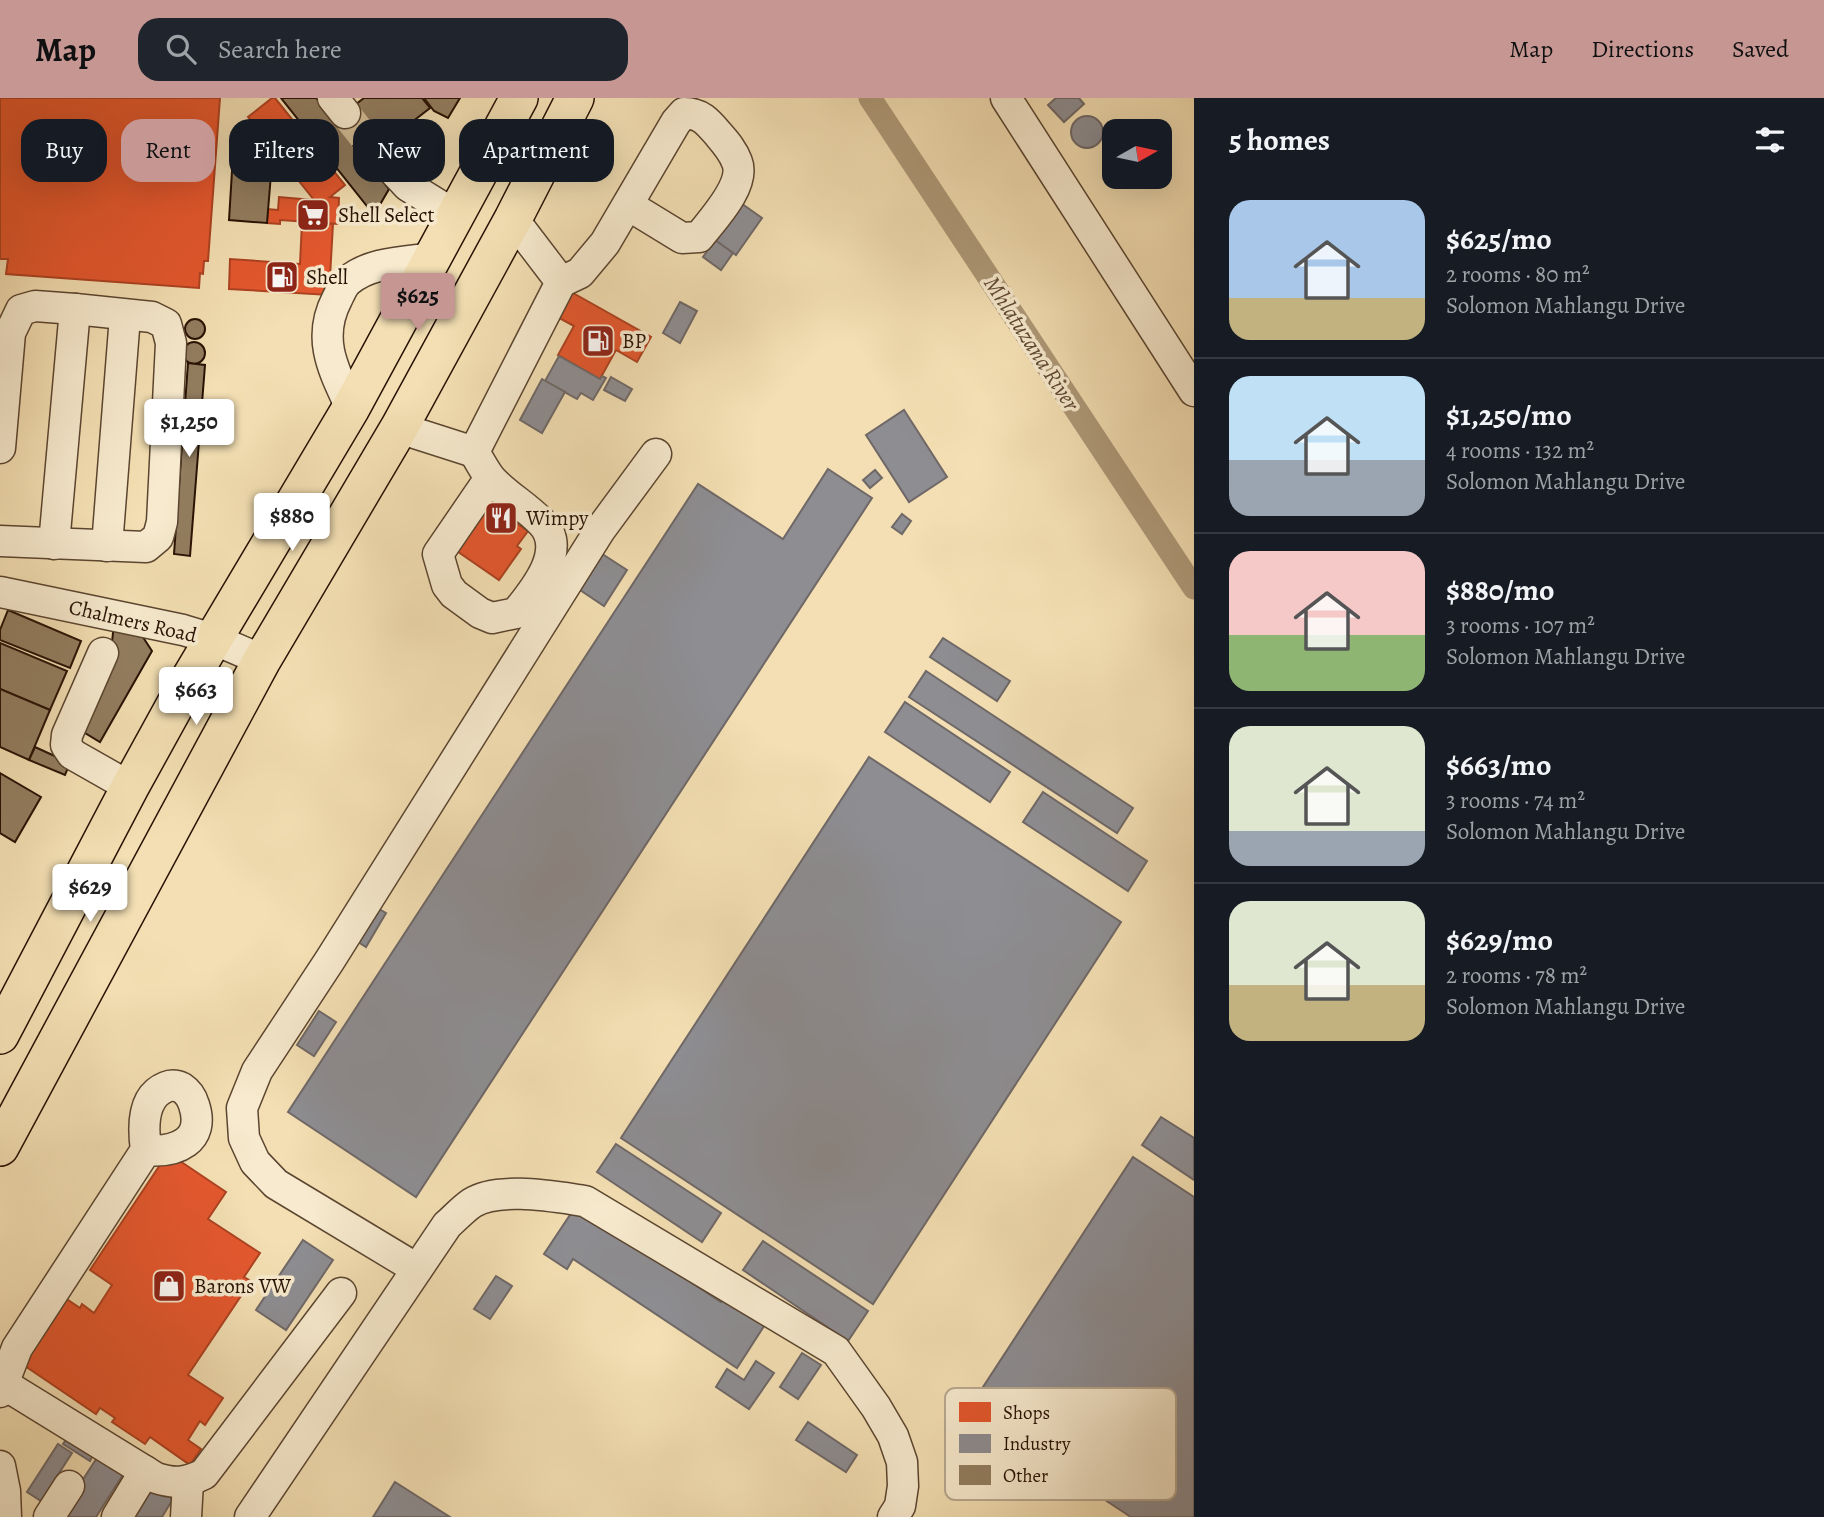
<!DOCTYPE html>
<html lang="en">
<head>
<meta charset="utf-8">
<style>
	:root { --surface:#171b24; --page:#20242c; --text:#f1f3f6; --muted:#9ea1a6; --line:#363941; --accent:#c59692 }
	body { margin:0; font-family:Alegreya,serif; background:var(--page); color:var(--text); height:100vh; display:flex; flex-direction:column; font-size:26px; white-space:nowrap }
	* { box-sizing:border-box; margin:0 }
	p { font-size:23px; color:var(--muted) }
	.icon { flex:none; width:38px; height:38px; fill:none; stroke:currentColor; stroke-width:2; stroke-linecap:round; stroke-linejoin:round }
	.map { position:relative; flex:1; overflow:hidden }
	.details { display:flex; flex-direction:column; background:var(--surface); width:630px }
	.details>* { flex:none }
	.banner { position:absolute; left:21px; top:21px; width:665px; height:63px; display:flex; gap:14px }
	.needle { width:46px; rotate:81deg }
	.controls { position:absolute; left:1102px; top:21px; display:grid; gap:14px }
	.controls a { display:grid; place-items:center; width:70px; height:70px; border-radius:14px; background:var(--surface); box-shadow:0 7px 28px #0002; font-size:35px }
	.price { position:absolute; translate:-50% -60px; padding:0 16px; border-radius:7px; background:#fff; color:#222; font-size:23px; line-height:46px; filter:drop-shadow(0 2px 4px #0008) }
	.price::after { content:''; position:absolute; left:50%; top:42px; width:21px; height:16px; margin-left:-10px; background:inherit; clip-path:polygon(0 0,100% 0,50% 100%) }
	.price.current { background:var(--accent); color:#111 }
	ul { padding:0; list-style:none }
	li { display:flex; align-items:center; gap:21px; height:175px; padding:0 35px }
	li+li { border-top:2px solid var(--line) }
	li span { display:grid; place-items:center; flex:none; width:196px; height:140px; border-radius:21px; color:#555 }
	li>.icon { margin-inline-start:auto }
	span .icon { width:84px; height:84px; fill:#fffc; stroke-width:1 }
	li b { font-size:30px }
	h2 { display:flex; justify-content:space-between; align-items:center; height:84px; padding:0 35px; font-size:30px }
	.tag { padding:0 24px; border-radius:21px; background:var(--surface); box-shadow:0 7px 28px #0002; font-size:24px; line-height:63px }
	.tag.current { background:var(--accent); color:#111 }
	header { display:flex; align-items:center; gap:42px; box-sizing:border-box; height:98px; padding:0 35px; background:var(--accent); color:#111 }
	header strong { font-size:33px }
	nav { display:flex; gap:38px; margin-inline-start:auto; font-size:24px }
	.search { width:490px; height:63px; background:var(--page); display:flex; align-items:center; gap:18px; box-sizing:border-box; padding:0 24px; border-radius:21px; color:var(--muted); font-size:26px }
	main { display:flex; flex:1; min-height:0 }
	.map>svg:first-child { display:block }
	.shops { fill:#e4572e; stroke:#ac4221; stroke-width:2 }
	.industry { fill:#8d8d92; stroke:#6f6867; stroke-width:2 }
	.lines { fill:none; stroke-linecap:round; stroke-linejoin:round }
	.canal { stroke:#ae9978; stroke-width:23 }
	.building { fill:#927d5f; stroke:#281204; stroke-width:2 }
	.minor-tunnel { stroke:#d5c099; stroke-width:30; stroke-dasharray:30 15; stroke-linecap:butt }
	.minor-casing { stroke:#5b4530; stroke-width:33 }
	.major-casing { stroke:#281204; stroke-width:40 }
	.minor { stroke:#f7eace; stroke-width:30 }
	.major { stroke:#f3dfb3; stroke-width:37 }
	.labels { text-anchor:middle; stroke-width:7; stroke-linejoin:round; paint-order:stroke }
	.poi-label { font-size:21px; fill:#281204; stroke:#f7eace; text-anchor:start }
	.street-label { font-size:21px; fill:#281204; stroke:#f7eace }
	.water-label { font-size:23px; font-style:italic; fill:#5e4832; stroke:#f7eace }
	.key { fill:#f7eace; stroke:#b9a991; stroke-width:2 }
	.key-label { font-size:19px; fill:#281204 }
</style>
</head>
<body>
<header>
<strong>Map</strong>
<div class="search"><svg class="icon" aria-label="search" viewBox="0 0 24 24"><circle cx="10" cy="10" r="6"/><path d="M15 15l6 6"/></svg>Search here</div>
<nav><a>Map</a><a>Directions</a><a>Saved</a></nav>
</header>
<main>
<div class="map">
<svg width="1194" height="1419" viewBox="0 0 1194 1419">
	<rect width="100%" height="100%" fill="#f3dfb3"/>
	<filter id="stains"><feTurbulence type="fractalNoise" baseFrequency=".00286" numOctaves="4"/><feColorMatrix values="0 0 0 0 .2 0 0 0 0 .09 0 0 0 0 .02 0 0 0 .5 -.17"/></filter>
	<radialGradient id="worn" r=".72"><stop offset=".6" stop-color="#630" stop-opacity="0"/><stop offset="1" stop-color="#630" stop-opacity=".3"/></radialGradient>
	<g class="shops">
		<path d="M0 0H220L208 163H204L203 176 200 175 199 190 6 176 8 161H0Z"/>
		<path d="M272 0H275L345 87 330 99 339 100 338 126 280 122V126L267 125 268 111 278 112 279 99 314 102 248 19Z"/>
		<path d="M302 124 333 126 329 197 229 191 230 161 300 166Z"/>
		<path d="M566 191 651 239 637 264 616 252 600 281 558 257 574 228 552 216Z"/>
		<path d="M483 402 528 433 517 448 521 451 499 482 451 449Z"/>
		<path d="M168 1055 226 1094 208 1121 260 1155 244 1179 251 1183 188 1277 223 1300 205 1327 200 1323 188 1342 201 1351 190 1367 150 1339 145 1346 112 1324 115 1320 100 1310 96 1316 22 1266 65 1200 80 1210 82 1206 94 1215 112 1187 90 1172Z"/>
	</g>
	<g class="industry">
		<path d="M1056 0H1079L1084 6 1064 24 1048 7Z"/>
		<circle cx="1087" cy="34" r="16"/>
		<path d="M738 103 762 120 736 157 712 140Z"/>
		<path d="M715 142 733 155 721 172 703 159Z"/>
		<path d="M680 204 697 213 680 245 663 235Z"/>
		<path d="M559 258 600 281 602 278 606 280 593 302 581 295 577 301 545 283Z"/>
		<path d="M611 279 632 291 625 303 604 292Z"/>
		<path d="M542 281 565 294 542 335 520 322Z"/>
		<path d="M904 312 947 379 909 404 866 337Z"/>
		<path d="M828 371 872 400 416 1099 288 1014 698 386 783 441Z"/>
		<path d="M875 372 882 380 870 390 863 382Z"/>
		<path d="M902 416 911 423 902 436 892 429Z"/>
		<path d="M593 450 627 472 604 508 571 486Z"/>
		<path d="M943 540 1010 583 997 603 930 559Z"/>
		<path d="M926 573 1133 710 1117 735 909 599Z"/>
		<path d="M905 604 1010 674 990 704 885 634Z"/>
		<path d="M869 659 1121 824 873 1206 621 1040Z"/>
		<path d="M1043 694 1147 763 1128 793 1023 724Z"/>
		<path d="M369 805 386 815 366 849 349 838Z"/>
		<path d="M319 913 336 924 314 958 297 947Z"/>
		<path d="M1161 1019 1194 1040V1082L1142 1047Z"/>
		<path d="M616 1046 721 1115 702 1144 597 1074Z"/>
		<path d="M1133 1059 1194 1099V1419H1131L968 1312Z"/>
		<path d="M576 1108 721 1204 725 1198 766 1225 737 1270 573 1161 567 1171 544 1156Z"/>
		<path d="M303 1142 333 1162 286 1232 256 1212Z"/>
		<path d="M763 1143 868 1213 848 1243 743 1172Z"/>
		<path d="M496 1178 512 1188 490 1221 474 1211Z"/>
		<path d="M802 1255 821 1267 798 1301 780 1289Z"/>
		<path d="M756 1263 774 1275 749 1311 716 1289 727 1271 744 1282Z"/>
		<path d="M808 1324 857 1357 846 1374 796 1342Z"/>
		<path d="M70 1336 95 1353 90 1363 63 1346Z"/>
		<path d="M58 1346 72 1355 41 1403 27 1394Z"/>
		<path d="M100 1355 126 1372 96 1419H59Z"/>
		<path d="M395 1384 450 1419H373Z"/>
		<path d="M149 1385 173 1401 162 1419H127Z"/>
	</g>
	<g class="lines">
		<path class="canal" d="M870 0 1194 490"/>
	</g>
	<g class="building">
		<path d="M281 0H316L334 23 389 91 374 117Z"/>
		<path d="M364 0H422L430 10 364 61 334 23Z"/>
		<path d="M424 0H460L448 20 434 13Z"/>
		<path d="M232 73 271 76 267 125 229 122Z"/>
		<circle cx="195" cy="231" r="10"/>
		<circle cx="194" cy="255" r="11"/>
		<path d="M188 265 205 267 190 458 174 456Z"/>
		<path d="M8 512 81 543 70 570 0 542V532Z"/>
		<path d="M114 525 139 533 152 553 100 644 75 629 110 564Z"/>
		<path d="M0 545 67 573 50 612 0 591Z"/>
		<path d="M0 591 50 612 29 662 0 649Z"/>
		<path d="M35 649 70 665 65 677 29 662Z"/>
		<path d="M0 675 41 699 15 744 0 735Z"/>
	</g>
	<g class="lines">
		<path class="minor-tunnel" d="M345 15 375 53"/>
		<defs>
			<g id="minor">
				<path d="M333 0 345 15"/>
				<path d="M1006 0 1194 293"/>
				<path d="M375 53 408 88 455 117"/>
				<path d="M561 184 580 175 605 145 676 24 684 15C701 15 708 24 719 37 726 45 733 53 737 64 746 87 713 121 699 139L682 140 628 107"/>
				<path d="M351 310C334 273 316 241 337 201 340 195 343 187 348 183 370 164 405 164 432 160"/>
				<path d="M399 330 474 354 561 184 513 121"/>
				<path d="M0 350 10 235 21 212 35 208 75 211 152 219 166 226 171 245 162 424 158 439 146 449 0 443"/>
				<path d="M474 354C480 363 485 374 492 382 507 398 527 409 542 425 568 452 534 493 516 515L492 520 480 515 454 496 447 487 438 456 490 380"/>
				<path d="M54 446 75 211"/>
				<path d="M107 448 125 218"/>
				<path d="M0 494 183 532 213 541 262 562"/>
				<path d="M103 555 67 637 66 647 72 656 130 689"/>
				<path d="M417 1171 276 1086 255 1064 244 1040 242 1010 257 973 330 862 600 432 656 356"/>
				<path d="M2 1285 156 1380C175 1386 186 1385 204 1376L341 1195"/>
				<path d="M0 1294 17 1250 146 1052C143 1031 141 999 166 989 171 987 176 987 182 990 188 994 192 1000 194 1007 206 1043 176 1055 146 1052"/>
				<path d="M0 1368 5 1393 6 1419"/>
				<path d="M49 1419 69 1388"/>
				<path d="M117 1419 145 1373"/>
				<path d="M186 1419 188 1384"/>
				<path d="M250 1419 447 1127C455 1120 463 1111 472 1105 498 1088 556 1099 585 1103L836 1253 876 1309 893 1338 902 1364 903 1388 900 1408 893 1419"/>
			</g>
			<g id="major">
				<path d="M0 937 130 689 185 589 351 310 519 0"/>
				<path d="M0 1049 262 562 399 330 513 121 575 0"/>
			</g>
		</defs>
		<use href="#minor" class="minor-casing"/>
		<use href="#major" class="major-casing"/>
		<use href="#minor" class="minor"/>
		<use href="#major" class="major"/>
	</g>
	<defs>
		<symbol id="supermarket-square" viewBox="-11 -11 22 22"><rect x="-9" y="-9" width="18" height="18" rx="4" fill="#8f2418" stroke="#f7eace"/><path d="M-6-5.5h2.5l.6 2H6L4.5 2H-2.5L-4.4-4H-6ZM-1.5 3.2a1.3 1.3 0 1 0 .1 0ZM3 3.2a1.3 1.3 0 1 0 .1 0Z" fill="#fff"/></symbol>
		<symbol id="fuel-square" viewBox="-11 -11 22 22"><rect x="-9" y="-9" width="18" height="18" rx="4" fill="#8f2418" stroke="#f7eace"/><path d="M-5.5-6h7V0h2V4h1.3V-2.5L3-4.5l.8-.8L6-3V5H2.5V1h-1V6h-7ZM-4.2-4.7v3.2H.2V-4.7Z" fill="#fff"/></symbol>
		<symbol id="restaurant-square" viewBox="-11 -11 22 22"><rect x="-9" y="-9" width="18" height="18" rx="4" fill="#8f2418" stroke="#f7eace"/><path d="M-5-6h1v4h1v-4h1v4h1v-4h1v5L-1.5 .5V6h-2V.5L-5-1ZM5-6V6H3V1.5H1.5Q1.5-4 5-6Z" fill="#fff"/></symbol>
		<symbol id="shop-square" viewBox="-11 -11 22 22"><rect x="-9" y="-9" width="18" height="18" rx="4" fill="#8f2418" stroke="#f7eace"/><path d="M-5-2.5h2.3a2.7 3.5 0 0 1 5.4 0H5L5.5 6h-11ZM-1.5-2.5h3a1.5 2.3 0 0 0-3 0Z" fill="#fff"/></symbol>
	</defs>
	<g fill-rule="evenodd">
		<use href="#supermarket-square" x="294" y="98" width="38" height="38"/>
		<use href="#fuel-square" x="263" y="160" width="38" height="38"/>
		<use href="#fuel-square" x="579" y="224" width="38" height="38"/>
		<use href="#restaurant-square" x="482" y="401" width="38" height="38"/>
		<use href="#shop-square" x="150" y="1169" width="38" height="38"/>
	</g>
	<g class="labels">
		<g class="poi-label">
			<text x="338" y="124">Shell Select</text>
			<text x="306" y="186">Shell</text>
			<text x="622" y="250">BP</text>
			<text x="526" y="427">Wimpy</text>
			<text x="194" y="1195">Barons VW</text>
		</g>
		<g class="street-label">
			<text transform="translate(133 523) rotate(13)" y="7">Chalmers Road</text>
		</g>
		<g class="water-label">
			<text transform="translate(1032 245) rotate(57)" y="8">Mhlatuzana River</text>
		</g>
	</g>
	<rect x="945" y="1290" width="231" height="112" rx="10" class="key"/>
	<rect x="959" y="1304" width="32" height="20" fill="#e4572e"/>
	<rect x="959" y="1336" width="32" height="19" fill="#8d8d92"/>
	<rect x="959" y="1367" width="32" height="20" fill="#927d5f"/>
	<g class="key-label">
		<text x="1003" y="1321">Shops</text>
		<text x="1003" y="1352">Industry</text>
		<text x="1003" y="1384">Other</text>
	</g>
	<rect width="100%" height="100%" filter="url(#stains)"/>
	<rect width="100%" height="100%" fill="url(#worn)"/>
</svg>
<div class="controls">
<a><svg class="needle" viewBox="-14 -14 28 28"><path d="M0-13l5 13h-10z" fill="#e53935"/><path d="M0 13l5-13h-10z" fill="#9ea1a6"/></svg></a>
</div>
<b class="price current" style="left:418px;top:235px">$625</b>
<b class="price" style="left:189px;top:361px">$1,250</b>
<b class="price" style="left:292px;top:455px">$880</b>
<b class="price" style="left:196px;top:629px">$663</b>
<b class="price" style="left:90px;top:826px">$629</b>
<div class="banner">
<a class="tag">Buy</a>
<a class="tag current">Rent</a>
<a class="tag">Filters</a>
<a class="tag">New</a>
<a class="tag">Apartment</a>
</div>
</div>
<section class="details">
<h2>5 homes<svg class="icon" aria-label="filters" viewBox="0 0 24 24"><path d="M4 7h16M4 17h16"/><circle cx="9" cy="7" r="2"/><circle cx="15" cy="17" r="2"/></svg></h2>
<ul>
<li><span style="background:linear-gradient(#a9c7e8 70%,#c2b280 0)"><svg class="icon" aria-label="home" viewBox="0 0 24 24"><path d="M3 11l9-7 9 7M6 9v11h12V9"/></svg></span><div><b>$625/mo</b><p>2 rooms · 80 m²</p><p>Solomon Mahlangu Drive</p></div></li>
<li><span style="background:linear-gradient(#bfe0f5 60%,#9aa5b1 0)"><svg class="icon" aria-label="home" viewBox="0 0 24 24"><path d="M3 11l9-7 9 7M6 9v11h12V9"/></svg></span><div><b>$1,250/mo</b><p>4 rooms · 132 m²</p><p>Solomon Mahlangu Drive</p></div></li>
<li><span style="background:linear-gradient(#f6c9c9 60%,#8fb573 0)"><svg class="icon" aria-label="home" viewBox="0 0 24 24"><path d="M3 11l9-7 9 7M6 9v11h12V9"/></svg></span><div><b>$880/mo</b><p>3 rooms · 107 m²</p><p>Solomon Mahlangu Drive</p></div></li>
<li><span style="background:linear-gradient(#dfe7d0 75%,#9aa5b1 0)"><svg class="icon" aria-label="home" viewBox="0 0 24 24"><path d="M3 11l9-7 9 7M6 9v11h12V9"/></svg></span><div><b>$663/mo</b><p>3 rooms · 74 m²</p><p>Solomon Mahlangu Drive</p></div></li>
<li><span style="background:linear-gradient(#dfe7d0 60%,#c2b280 0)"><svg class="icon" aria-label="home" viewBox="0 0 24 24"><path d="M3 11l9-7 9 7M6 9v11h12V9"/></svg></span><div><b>$629/mo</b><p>2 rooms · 78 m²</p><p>Solomon Mahlangu Drive</p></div></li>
</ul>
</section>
</main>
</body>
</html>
